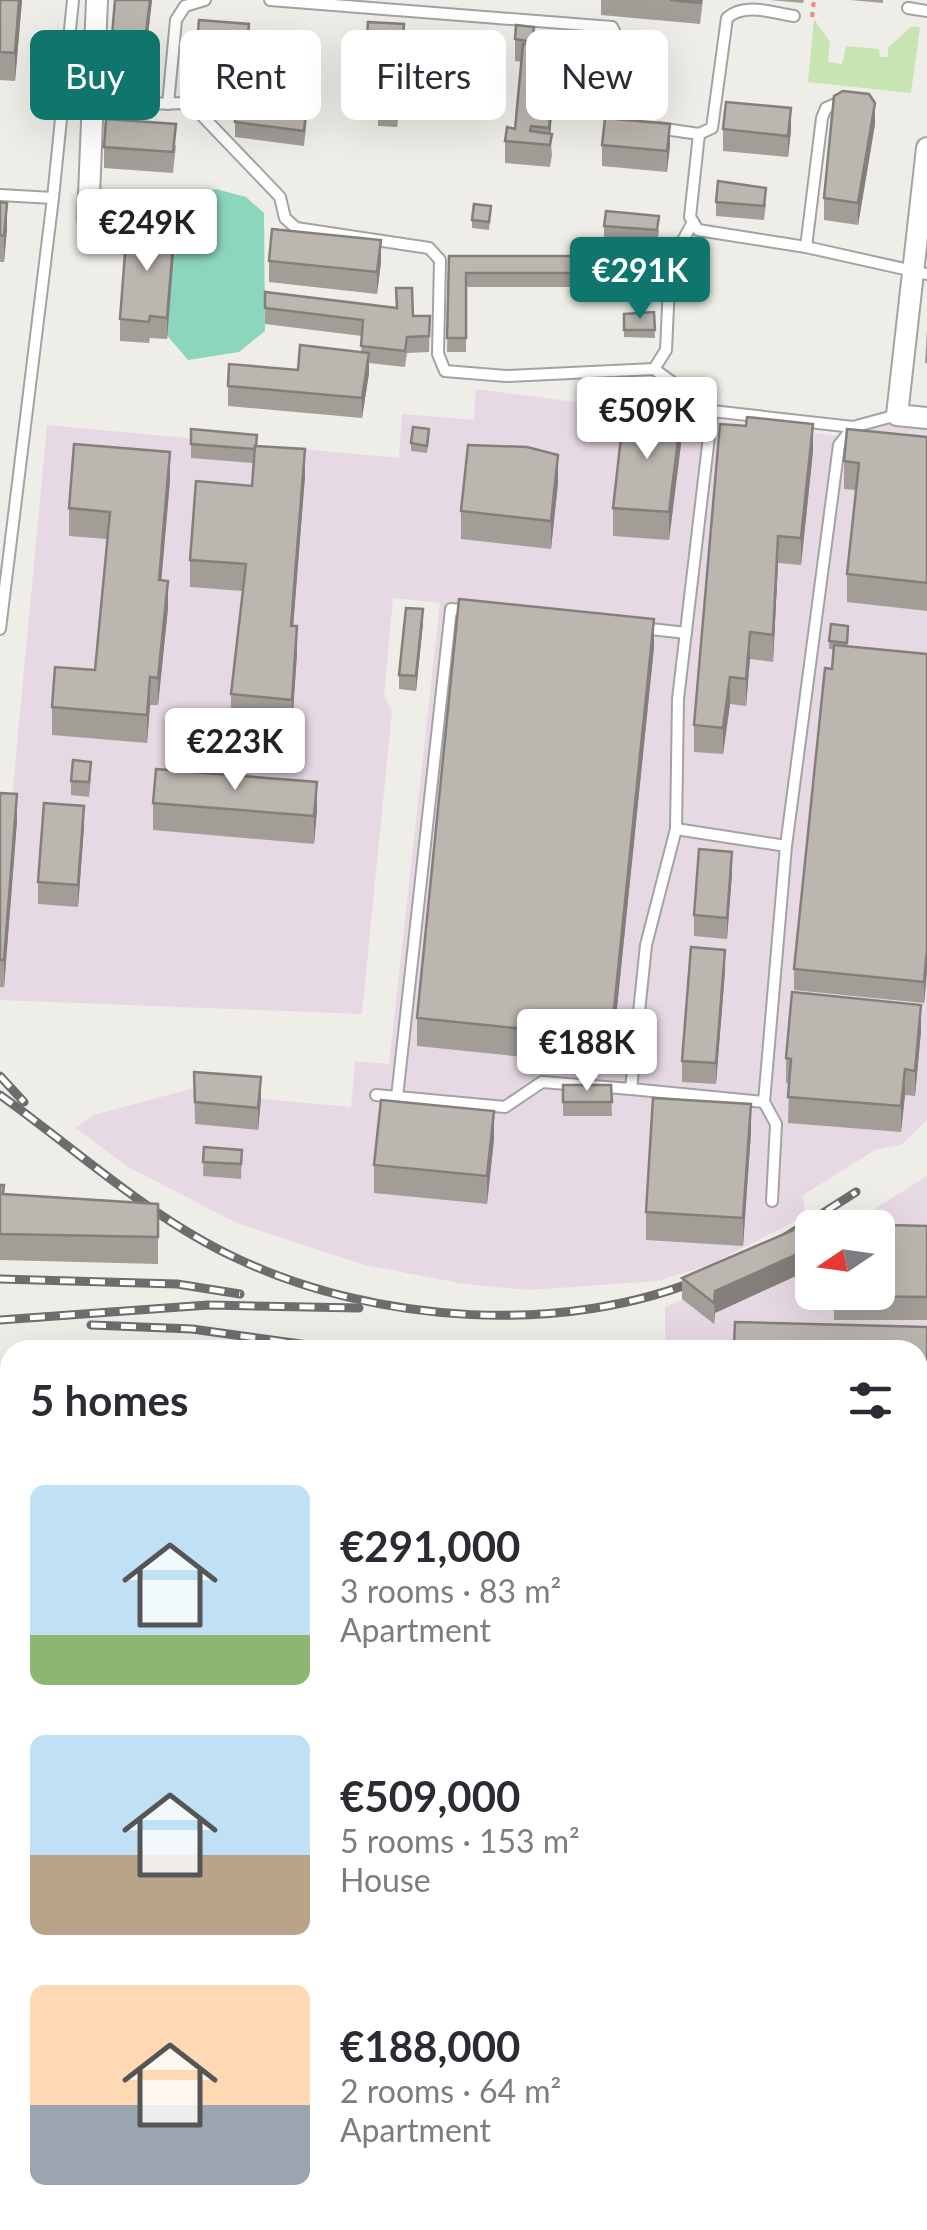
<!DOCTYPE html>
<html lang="en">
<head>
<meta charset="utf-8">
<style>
	:root { --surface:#fff; --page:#f7f7f7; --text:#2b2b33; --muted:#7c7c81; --accent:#0f766e }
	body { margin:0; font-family:Lato,sans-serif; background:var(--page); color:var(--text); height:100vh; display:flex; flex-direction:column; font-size:38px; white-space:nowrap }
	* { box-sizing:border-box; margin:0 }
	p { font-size:32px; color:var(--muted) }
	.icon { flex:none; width:55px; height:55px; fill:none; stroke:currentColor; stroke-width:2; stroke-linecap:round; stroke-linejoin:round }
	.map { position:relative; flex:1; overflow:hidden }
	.drawer { position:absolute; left:0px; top:1340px; width:928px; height:890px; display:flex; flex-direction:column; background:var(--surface); border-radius:30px 30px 0 0; box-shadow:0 10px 40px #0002 }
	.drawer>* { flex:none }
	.guide { position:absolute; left:30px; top:30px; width:868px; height:90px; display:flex; gap:20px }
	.needle { width:65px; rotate:257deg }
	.fabs { position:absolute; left:795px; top:1210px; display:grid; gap:20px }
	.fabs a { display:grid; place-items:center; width:100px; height:100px; border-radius:15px; background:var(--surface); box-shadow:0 10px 40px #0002; font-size:50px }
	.price { position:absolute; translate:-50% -85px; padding:0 22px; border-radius:10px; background:#fff; color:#222; font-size:32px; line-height:65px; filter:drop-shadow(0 2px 5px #0008) }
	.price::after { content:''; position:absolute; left:50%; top:60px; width:30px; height:22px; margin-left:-15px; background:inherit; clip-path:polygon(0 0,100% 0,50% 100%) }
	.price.selected { background:var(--accent); color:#fff }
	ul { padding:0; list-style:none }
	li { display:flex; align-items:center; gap:30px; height:250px; padding:0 30px }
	li span { display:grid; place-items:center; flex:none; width:280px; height:200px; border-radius:15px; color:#555 }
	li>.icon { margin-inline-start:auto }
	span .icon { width:120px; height:120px; fill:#fffc; stroke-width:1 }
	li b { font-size:42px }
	h2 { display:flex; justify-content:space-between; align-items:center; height:120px; padding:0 30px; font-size:42px }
	.tag { padding:0 35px; border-radius:15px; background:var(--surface); box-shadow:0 10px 40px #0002; font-size:35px; line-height:90px }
	.tag.selected { background:var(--accent); color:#fff }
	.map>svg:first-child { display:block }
	.industrial { fill:#e7d9e4 }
	.grass { fill:#c7e4b2 }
	.pitch { fill:#8dd6be }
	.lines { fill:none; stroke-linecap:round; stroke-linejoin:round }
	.service-casing { stroke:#a3a3a3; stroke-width:14 }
	.minor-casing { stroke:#a3a3a3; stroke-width:24 }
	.path { stroke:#ec8d7b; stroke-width:4; stroke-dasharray:5 5; stroke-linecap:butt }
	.service { stroke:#fff; stroke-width:10 }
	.minor { stroke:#fff; stroke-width:20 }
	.rail-casing { stroke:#6d6d6d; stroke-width:9 }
	.rail { stroke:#fff; stroke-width:5; stroke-dasharray:15; stroke-linecap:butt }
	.wall { fill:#a29d97 }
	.shaded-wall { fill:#847f7b }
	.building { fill:#bcb6b0; stroke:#847f7b; stroke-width:2.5 }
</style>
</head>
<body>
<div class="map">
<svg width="927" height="2230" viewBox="0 0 927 2230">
	<rect width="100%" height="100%" fill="#efede7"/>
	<g class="industrial">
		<path d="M476 389 854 438 882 423 927 429V1120L901 1145 875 1150 803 1195 805 1216 709 1265 657 1281 529 1290 464 1284 365 1265 239 1224 130 1168 75 1128 93 1115 195 1088V1093L351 1107 355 1061 389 1064 440 603 393 598 384 696 392 711 362 1014 0 1000V798H12L47 425 399 458 402 414 474 420Z"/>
		<path d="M927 1176V1527L918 1524V1350H665V1307L812 1242V1292H878V1228L846 1227Z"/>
	</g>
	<path class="grass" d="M814 19 830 42 828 62 842 64 846 46 879 49 880 57H888V48L912 26 920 27 911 93 808 82Z"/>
	<path class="pitch" d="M216 189 246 197 264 213 265 331 239 352 188 360 165 333V230L182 200Z"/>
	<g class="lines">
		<defs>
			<g id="service">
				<path d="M270 0 612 27 621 45 618 113 637 124"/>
				<path d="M908 8 927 11"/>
				<path d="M168 104 176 20 185 6 205 0"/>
				<path d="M93 105 190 103 280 197 285 218 296 228 429 248 440 260 438 354 445 371 506 376 654 369 666 350 670 264 693 222"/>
				<path d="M658 128 699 134 712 128 727 18C745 2 773 13 794 16"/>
				<path d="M699 134 690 217 698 230 806 247 927 274"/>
				<path d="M0 195 53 198 73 0"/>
				<path d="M806 247 822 118 826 108 843 101"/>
				<path d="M654 369 712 411 853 427"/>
				<path d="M642 628 686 633"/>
				<path d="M0 629 53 198"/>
				<path d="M676 829 678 699 712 411"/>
				<path d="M631 1089 764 1102"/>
				<path d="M376 1095 505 1107 542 1082 631 1089 646 945 676 829 786 846"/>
				<path d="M397 1097 451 609 471 611"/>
				<path d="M772 1201 776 1124 764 1102 786 846 839 445 853 427 897 415"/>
				<path d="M367 2220 370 2230"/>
				<path d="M82 2230 130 2220"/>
			</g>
			<g id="minor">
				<path d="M97 0 88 219 147 224"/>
				<path d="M927 148 897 415 927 418"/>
				<path d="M0 1780H10"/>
				<path d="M918 1806 927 1808"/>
			</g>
		</defs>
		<use href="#service" class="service-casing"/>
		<use href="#minor" class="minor-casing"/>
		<path class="path" d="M812 17 814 0"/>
		<use href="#service" class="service"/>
		<use href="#minor" class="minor"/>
		<defs>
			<g id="rail">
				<path d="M0 1076 24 1102"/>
				<path d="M0 1095C77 1150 150 1218 236 1258 375 1324 566 1337 708 1276"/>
				<path d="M776 1243 856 1192"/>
				<path d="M0 1279 177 1284 240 1294"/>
				<path d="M0 1320 208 1305 359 1308"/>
				<path d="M91 1325 192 1329 344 1350"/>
				<path d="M0 1389 10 1392"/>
				<path d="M918 1559 927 1563"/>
			</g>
		</defs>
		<use href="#rail" class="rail-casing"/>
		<use href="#rail" class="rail"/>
	</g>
	<g class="wall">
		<path d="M0 0H22L15 81 0 80Z"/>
		<path d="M115 0H152L141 95 109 92V71Z"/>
		<path d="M601 0H703L700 24 601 15Z"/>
		<path d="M770 0H804L803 3Z"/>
		<path d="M850 0H883V3Z"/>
		<path d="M534 27V45L556 69 550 134 552 155 550 167 505 163V141L515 129 522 62 515 61V39Z"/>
		<path d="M404 45 397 127 378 126V119L362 118V96Z"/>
		<path d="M249 46 246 82 206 84V77L196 76V55Z"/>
		<path d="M307 117 304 146 235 137V122Z"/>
		<path d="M875 124 858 225 824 220V198Z"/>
		<path d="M723 129 791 130 788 157 723 151Z"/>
		<path d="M176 145 173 173 104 168V147Z"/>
		<path d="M602 145H670L667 172 602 166Z"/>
		<path d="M0 202 7 229 4 262H0Z"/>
		<path d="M716 202 766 203 764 220 716 216Z"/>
		<path d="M491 206 489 230 472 228V220Z"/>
		<path d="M604 226 659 230 657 245 604 240Z"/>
		<path d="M174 253 167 339 150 338 149 343 120 341V319Z"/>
		<path d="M449 256H655V287H466V352H447Z"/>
		<path d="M269 261 381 262 377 294 269 282Z"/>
		<path d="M265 292 413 316H430L429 352 407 353 405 367 369 363V373L362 418 228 406V386L298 370 361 352 362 336 265 324Z"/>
		<path d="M654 312 655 338 624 337V314Z"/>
		<path d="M927 329V363H925Z"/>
		<path d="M191 429 257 446 305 476 293 626 297 653 292 727 231 721V694L243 591 190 587V560L252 486 253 463 191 458Z"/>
		<path d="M429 437 427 453 411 451V443Z"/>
		<path d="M927 437V611L847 602V574L856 490 844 489V461Z"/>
		<path d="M681 444 669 540 613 536V508Z"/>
		<path d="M813 451 801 565 778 563 773 662 750 659 746 706 730 704 723 754 694 752V725Z"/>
		<path d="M170 480 161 580 168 608 158 705H150L147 743 52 735V707L95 670 107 539 69 536V508Z"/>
		<path d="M558 483 551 549 461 539V511Z"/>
		<path d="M423 623 416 691 399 689V675Z"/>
		<path d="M848 626 847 646 927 654V971L924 1003 794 990V969L832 669 834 649H829V641Z"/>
		<path d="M654 647 611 1066 417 1046V1018Z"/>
		<path d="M91 777 89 797 71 795V781Z"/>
		<path d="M0 793 17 821 4 987H0Z"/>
		<path d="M153 803 317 810 314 844 153 830Z"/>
		<path d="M84 827 78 907 38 904V882Z"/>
		<path d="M732 873 727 939 694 936V915Z"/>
		<path d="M725 971 716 1084 682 1082V1061Z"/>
		<path d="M921 1031 915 1096 905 1095 901 1132 788 1123 789 1084 786 1083V1058Z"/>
		<path d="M194 1072 261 1099 258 1130 195 1124Z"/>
		<path d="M563 1085H611L612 1116H563Z"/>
		<path d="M751 1132 743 1246 646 1240V1212Z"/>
		<path d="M494 1139 487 1204 374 1193V1165Z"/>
		<path d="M204 1147 242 1150 241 1179 203 1176Z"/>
		<path d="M0 1185 4 1194 158 1204V1264L0 1260Z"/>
		<path d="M927 1226V1320H834V1292Z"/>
		<path d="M800 1274 715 1313 714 1324 682 1299V1278Z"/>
		<path d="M735 1322 927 1327V1421L918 1420V1350H734Z"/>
	</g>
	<g class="shaded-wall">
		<path d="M19 0H22L15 81V53Z"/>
		<path d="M150 0H152L141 95V74Z"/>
		<path d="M249 24V46L246 82V60Z"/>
		<path d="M404 24V45L397 127V106Z"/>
		<path d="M556 48V69L549 150V128Z"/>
		<path d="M875 103V124L858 225V203Z"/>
		<path d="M791 108V130L788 157V136Z"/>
		<path d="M670 124V145L667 172V151Z"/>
		<path d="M7 203V229L4 262V236Z"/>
		<path d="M174 232V253L167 339V318Z"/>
		<path d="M381 240V262L377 294V272Z"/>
		<path d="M369 353V373L362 418V398Z"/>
		<path d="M681 416V444L669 540V512Z"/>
		<path d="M813 424V451L801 565V538Z"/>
		<path d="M305 449V476L291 653V626Z"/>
		<path d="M170 452V480L159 608V580Z"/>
		<path d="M558 455V483L551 549V521Z"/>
		<path d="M778 536V563L773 662V635Z"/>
		<path d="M168 581V608L158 705V678Z"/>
		<path d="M423 609V623L416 691V676Z"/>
		<path d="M654 619V647L611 1066V1038Z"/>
		<path d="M297 626V653L292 727V700Z"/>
		<path d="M750 632V659L746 706V679Z"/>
		<path d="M150 677V705L147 743V715Z"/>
		<path d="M730 677V704L723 754V728Z"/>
		<path d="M317 782V810L314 844V816Z"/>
		<path d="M17 794V821L4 987V960Z"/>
		<path d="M84 806V827L78 907V885Z"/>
		<path d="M732 852V873L727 939V918Z"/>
		<path d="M927 949V971L924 1003V982Z"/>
		<path d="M725 950V971L716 1084V1063Z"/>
		<path d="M921 1005V1031L915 1096V1071Z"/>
		<path d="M905 1069V1095L901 1132V1106Z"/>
		<path d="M261 1077V1099L258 1130V1108Z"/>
		<path d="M751 1104V1132L743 1246V1218Z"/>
		<path d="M494 1111V1139L487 1204V1176Z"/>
		<path d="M800 1253V1274L715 1313 714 1324 715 1291Z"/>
		<path d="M10 2077V2091L0 2094V2080Z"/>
	</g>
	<g class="building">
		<path d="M0 0H19L15 53 0 52Z"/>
		<path d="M115 0H150L141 74 109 71Z"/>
		<path d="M670 0H701L700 3Z"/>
		<path d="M199 20 249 24 246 60 206 63V56L196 55Z"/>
		<path d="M368 22 404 24 397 106 378 104 379 98 362 96Z"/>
		<path d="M516 25 534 27 532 42 515 39Z"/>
		<path d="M523 44 556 48 549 128 531 126 530 131 552 134 550 145 505 141 507 127 515 129Z"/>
		<path d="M843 91 869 94 875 103 858 203 824 198 834 96Z"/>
		<path d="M236 96 307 102 304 131 235 122Z"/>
		<path d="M726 102 791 108 788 136 723 129Z"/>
		<path d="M605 118 670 124 667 151 602 145Z"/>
		<path d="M106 119 176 124 173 152 104 147Z"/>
		<path d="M718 181 766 188 764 206 716 202Z"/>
		<path d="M0 202 7 203 4 236 0 235Z"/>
		<path d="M474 204 491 206 489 222 472 220Z"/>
		<path d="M606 211 659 216 657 230 604 226Z"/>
		<path d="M127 227 174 232 167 318 150 316 149 322 120 319Z"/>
		<path d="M272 229 381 240 377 272 269 261Z"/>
		<path d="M449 256H655V273H466V338H447Z"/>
		<path d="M396 288H412L413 316H430L429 336 407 337 405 351 361 346 363 320 265 308V292L397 308Z"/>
		<path d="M654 312 655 330H624V314Z"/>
		<path d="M300 345 369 353 362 398 228 386 229 364 298 370Z"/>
		<path d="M624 411 681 416 669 512 613 508Z"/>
		<path d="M747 417 813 424 801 538 778 536 773 635 750 632 746 679 730 677 723 728 694 725 720 424 746 426Z"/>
		<path d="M413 427 429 429 427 446 411 443Z"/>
		<path d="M191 429 257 435 256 446 254 449 191 444Z"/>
		<path d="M847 429 927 437V583L847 574 859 463 844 461Z"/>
		<path d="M74 444 170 452 159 580 168 581 158 678 150 677 147 715 52 707 55 667 95 670 110 512 69 508Z"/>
		<path d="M468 445 527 447 558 455 551 521 461 511Z"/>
		<path d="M255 446 305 449 291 626H297L292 700 231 694 246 564 190 560 196 481 252 486Z"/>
		<path d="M459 599 654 619 611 1038 417 1018Z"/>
		<path d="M406 608 423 609 416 676 399 675Z"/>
		<path d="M831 624 848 626 847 643 829 641Z"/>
		<path d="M834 645 927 654V949L924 982 794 969 825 668 832 669Z"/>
		<path d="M73 760 91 762 89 782 71 781Z"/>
		<path d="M156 769 317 782 314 816 153 803Z"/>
		<path d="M0 793 17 794 4 960H0Z"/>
		<path d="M44 803 84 806 78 885 38 882Z"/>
		<path d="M699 849 732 852 727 918 694 915Z"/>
		<path d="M691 947 725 950 716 1063 682 1061Z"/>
		<path d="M792 992 921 1005 915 1071 905 1069 901 1106 788 1097 791 1059 786 1058Z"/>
		<path d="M194 1072 261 1077 258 1108 195 1102Z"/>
		<path d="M563 1085H611L612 1102H563Z"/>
		<path d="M653 1098 751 1104 743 1218 646 1212Z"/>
		<path d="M381 1100 494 1111 487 1176 374 1165Z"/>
		<path d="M204 1147 242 1150 241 1164 203 1162Z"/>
		<path d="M0 1185H4L3 1194 158 1204V1237L0 1234Z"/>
		<path d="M849 1224 927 1226V1297L834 1296V1292H878V1228H849Z"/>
		<path d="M798 1228 800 1253 715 1291 714 1303 682 1278Z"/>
		<path d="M735 1322 927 1327V1393L918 1392V1350H745V1347L734 1346Z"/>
		<path d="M0 2050H10V2077L0 2080Z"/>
	</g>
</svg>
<div class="fabs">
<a><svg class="needle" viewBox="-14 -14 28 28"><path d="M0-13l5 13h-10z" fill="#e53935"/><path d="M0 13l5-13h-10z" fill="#7c7c81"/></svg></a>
</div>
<b class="price" style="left:147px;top:274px">€249K</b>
<b class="price selected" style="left:640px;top:322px">€291K</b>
<b class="price" style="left:647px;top:462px">€509K</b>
<b class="price" style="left:235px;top:793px">€223K</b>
<b class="price" style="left:587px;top:1094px">€188K</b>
<div class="guide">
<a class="tag selected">Buy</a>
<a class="tag">Rent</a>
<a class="tag">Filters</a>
<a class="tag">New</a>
</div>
<section class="drawer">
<h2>5 homes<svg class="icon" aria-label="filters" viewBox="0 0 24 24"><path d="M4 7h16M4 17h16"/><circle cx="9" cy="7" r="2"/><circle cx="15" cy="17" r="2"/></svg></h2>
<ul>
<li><span style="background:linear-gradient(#bfe0f5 75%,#8fb573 0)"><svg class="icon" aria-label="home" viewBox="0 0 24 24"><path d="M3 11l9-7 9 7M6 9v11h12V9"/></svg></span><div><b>€291,000</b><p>3 rooms · 83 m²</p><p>Apartment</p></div></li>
<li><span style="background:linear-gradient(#bfe0f5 60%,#b9a48a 0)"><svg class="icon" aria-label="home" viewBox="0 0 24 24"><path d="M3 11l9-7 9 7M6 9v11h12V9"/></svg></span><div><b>€509,000</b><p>5 rooms · 153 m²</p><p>House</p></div></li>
<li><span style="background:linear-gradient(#ffd9b3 60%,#9aa5b1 0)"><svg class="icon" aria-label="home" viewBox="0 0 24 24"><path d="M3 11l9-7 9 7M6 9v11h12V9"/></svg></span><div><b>€188,000</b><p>2 rooms · 64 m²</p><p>Apartment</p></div></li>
</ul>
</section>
</div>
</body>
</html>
